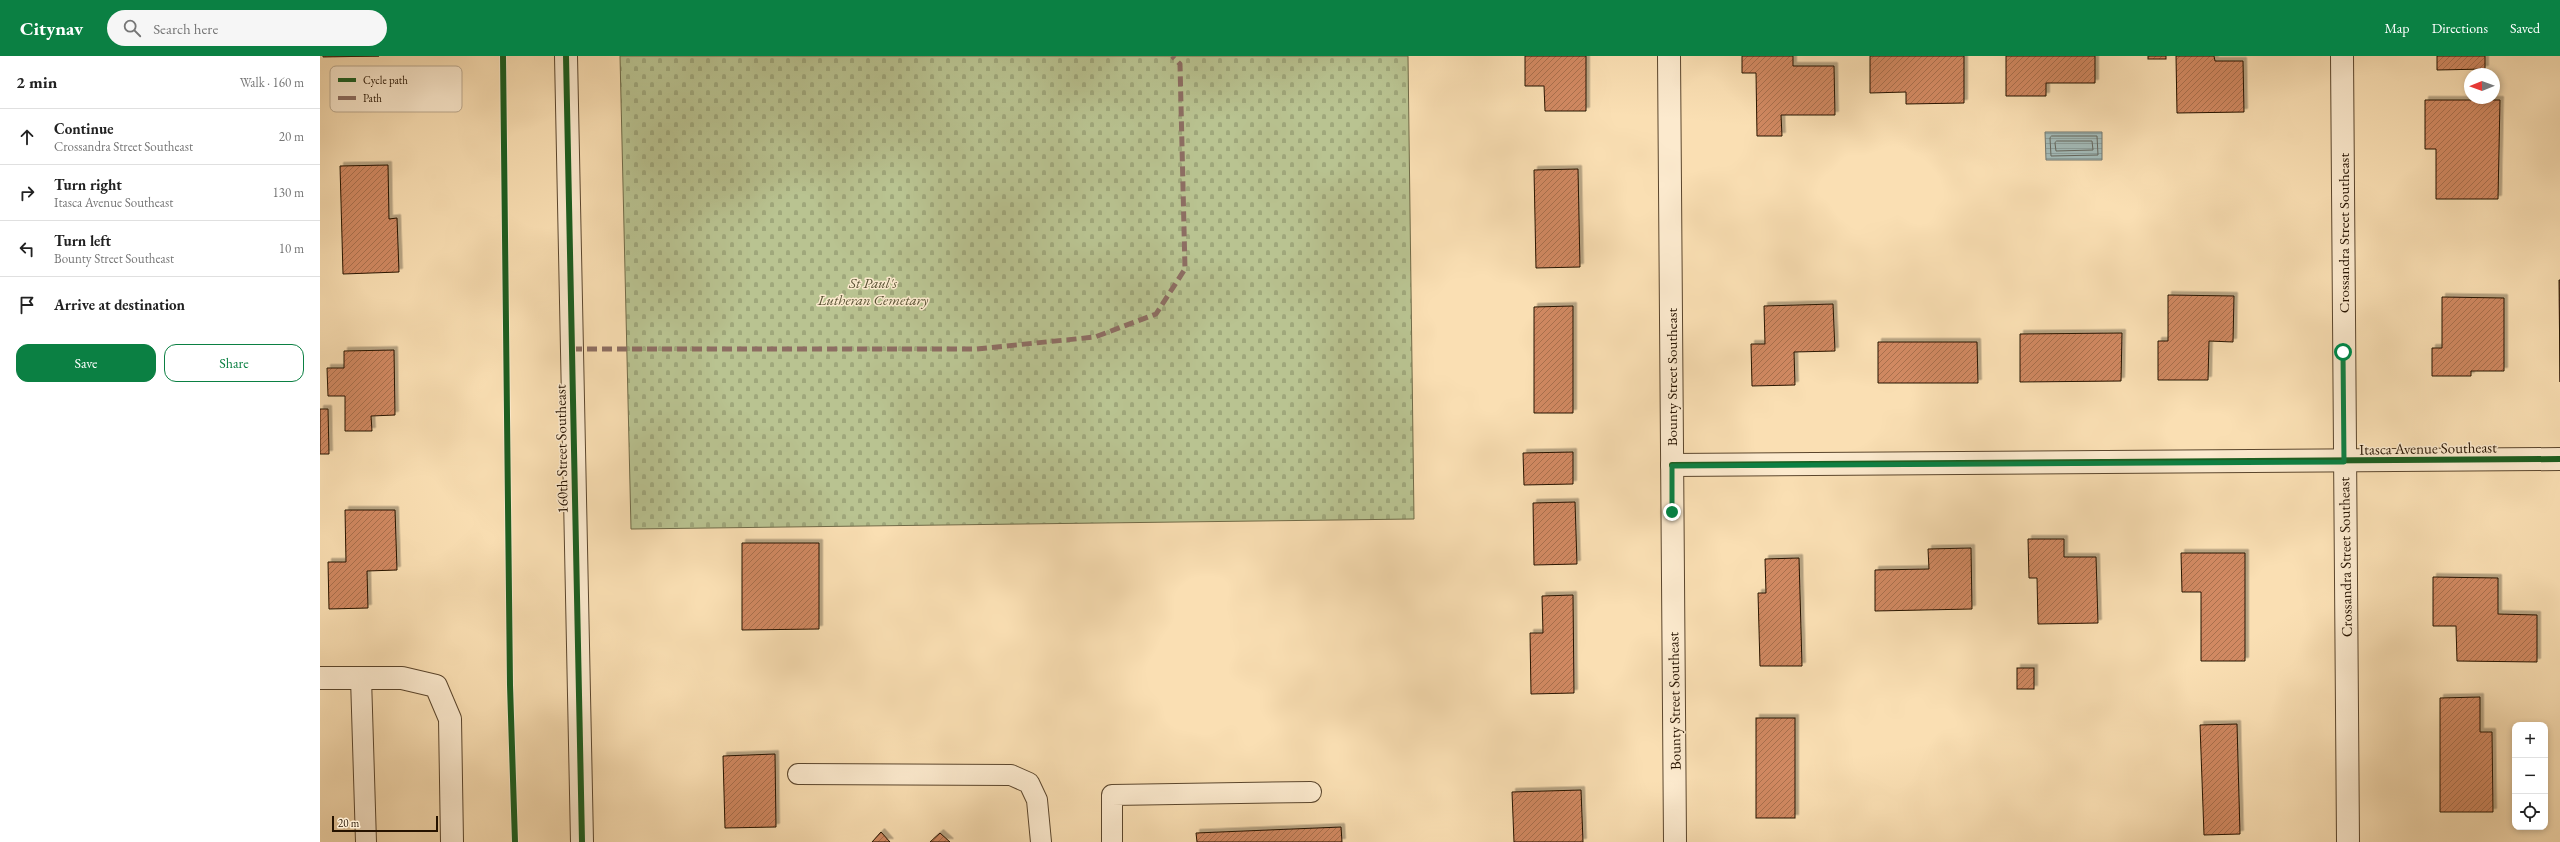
<!DOCTYPE html>
<html lang="en">
<head>
<meta charset="utf-8">
<style>
	:root { --surface:#fff; --page:#f6f6f6; --text:#222; --muted:#767676; --line:#e0e0e0; --accent:#0b8043 }
	body { margin:0; font-family:"EB Garamond",serif; background:var(--page); color:var(--text) }
	.controls { position:absolute; right:12px; bottom:12px; display:grid; overflow:hidden; border-radius:8px; box-shadow:0 2px 6px #0003 }
	.controls button { width:36px; height:36px; display:grid; place-items:center; padding:0; border:0; border-bottom:1px solid var(--line); background:var(--surface); color:var(--text); font:20px sans-serif }
	.compass { position:absolute; left:2144px; top:12px; width:36px; height:36px; border-radius:50%; background:var(--surface); box-shadow:0 2px 6px #0003; rotate:269deg }
	.scale { position:absolute; left:12px; bottom:10px; width:106px; box-sizing:border-box; padding-left:4px; border:2px solid #261300; border-top:0; font-size:11px; line-height:14px; white-space:nowrap; color:#261300; -webkit-text-stroke:3px #fceace; paint-order:stroke }
	.stop { position:absolute; width:12px; height:12px; margin:-9px; border:3px solid #0b8043; border-radius:50%; background:#fff }
	.stop.end { background:#0b8043; border-color:#fff; box-shadow:0 1px 4px #0008 }
	.list { margin:0; padding:0; list-style:none }
	h2 { display:flex; justify-content:space-between; align-items:center; height:52px; margin:0; padding:0 16px; font-size:17px }
	h2 small { font-size:13px; font-weight:400; color:var(--muted) }
	.list li { display:grid; grid-template-columns:26px 1fr auto; gap:12px; align-items:center; box-sizing:border-box; height:56px; padding:0 16px; border-top:1px solid var(--line) }
	.list b { display:block; font-size:15px; white-space:nowrap }
	.list p { margin:0; font-size:13px; white-space:nowrap; color:var(--muted) }
	.list em { font-size:13px; font-style:normal; color:var(--muted) }
	.actions { display:flex; gap:8px; padding:12px 16px }
	.actions a { flex:1; padding:9px 0; border:1px solid var(--accent); border-radius:12px; text-align:center; font-size:14px; color:var(--accent) }
	.actions .main { background:var(--accent); color:#fff }
	.icon { flex:none; width:22px; height:22px; fill:none; stroke:currentColor; stroke-width:2; stroke-linecap:round; stroke-linejoin:round }
	.map { position:relative; flex:none; width:2240px; height:786px; overflow:hidden }
	header { display:flex; align-items:center; gap:24px; box-sizing:border-box; height:56px; padding:0 20px; background:var(--accent); color:#fff }
	header strong { font-size:19px }
	nav { display:flex; gap:22px; margin-inline-start:auto; font-size:14px }
	.search { width:280px; height:36px; background:var(--page); display:flex; align-items:center; gap:10px; box-sizing:border-box; padding:0 14px; border-radius:22px; color:var(--muted); font-size:15px }
	main { display:flex }
	aside { flex:1; background:var(--surface) }
	.map>svg:first-child { display:block }
	.cemetery { fill:url(#cemetery-stones); stroke:#706b48 }
	.water { fill:url(#water-rules); stroke:#71776e }
	.lines { fill:none; stroke-linecap:round; stroke-linejoin:round }
	.shore { stroke:#64665c; stroke-width:1 }
	.building { fill:url(#building-hatch); stroke:#261300; filter:url(#shadow) }
	.service-casing { stroke:#5b462d; stroke-width:22 }
	.minor-casing { stroke:#5b462d; stroke-width:24 }
	.tertiary-casing { stroke:#5b462d; stroke-width:24 }
	.service { stroke:#fceace; stroke-width:20 }
	.minor { stroke:#fceace; stroke-width:22 }
	.tertiary { stroke:#fceace; stroke-width:22 }
	.quiet { stroke:#8d6e63; stroke-width:5; stroke-dasharray:10 5; stroke-linecap:butt }
	.cycleway-casing { stroke:#fceace; stroke-width:8 }
	.cycleway { stroke:#1b5e20; stroke-width:6 }
	.route { stroke:#0b8043; stroke-width:5 }
	.labels { text-anchor:middle; dominant-baseline:central; stroke-width:3; stroke-linejoin:round; paint-order:stroke }
	.street-label { font-size:15px; fill:#261300; stroke:#fceace }
	.park-label { font-size:15px; font-style:italic; fill:#595133; stroke:#fceace }
	.key { fill:#fceace; stroke:#bcaa90; stroke-width:1 }
	.key-label { font-size:11px; fill:#261300 }
</style>
</head>
<body>
<header>
<strong>Citynav</strong>
<div class="search"><svg class="icon" aria-label="search" viewBox="0 0 24 24"><circle cx="10" cy="10" r="6"/><path d="M15 15l6 6"/></svg>Search here</div>
<nav><a>Map</a><a>Directions</a><a>Saved</a></nav>
</header>
<main>
<aside>
<h2>2 min<small>Walk · 160 m</small></h2>
<ul class="list">
<li><svg class="icon" aria-label="ahead" viewBox="0 0 24 24"><path d="M12 20V5M6 11l6-6 6 6"/></svg><div><b>Continue</b><p>Crossandra Street Southeast</p></div><em>20 m</em></li>
<li><svg class="icon" aria-label="right" viewBox="0 0 24 24"><path d="M7 20v-9h11M14 6l5 5-5 5"/></svg><div><b>Turn right</b><p>Itasca Avenue Southeast</p></div><em>130 m</em></li>
<li><svg class="icon" aria-label="left" viewBox="0 0 24 24"><path d="M17 20v-9H6M10 6l-5 5 5 5"/></svg><div><b>Turn left</b><p>Bounty Street Southeast</p></div><em>10 m</em></li>
<li><svg class="icon" aria-label="arrive" viewBox="0 0 24 24"><path d="M6 21V4h12l-3 4 3 4H6"/></svg><div><b>Arrive at destination</b></div></li>
</ul>
<div class="actions"><a class="main">Save</a><a>Share</a></div>
</aside>
<div class="map">
<svg width="2240" height="786" viewBox="0 0 2240 786">
	<defs>
		<pattern id="cemetery-stones" width="16" height="16" patternUnits="userSpaceOnUse"><rect width="16" height="16" fill="#b9c391"/><path d="M2 7V4a2 2 0 0 1 4 0v3zM10 15v-3a2 2 0 0 1 4 0v3z" fill="#9fa77b"/></pattern>
		<pattern id="water-rules" width="6" height="5" patternUnits="userSpaceOnUse"><rect width="6" height="5" fill="#a3bab7"/><path d="M0 2.5h6" fill="none" stroke="#8c9f9c"/></pattern>
		<pattern id="building-hatch" width="6" height="6" patternUnits="userSpaceOnUse"><rect width="6" height="6" fill="#d18962"/><path d="M-1 1l2-2M0 6l6-6M5 7l2-2" fill="none" stroke="#a96f4e"/></pattern>
		<filter id="shadow"><feDropShadow dx="3.5" dy="-3.5" stdDeviation="0" flood-color="#0004"/></filter>
	</defs>
	<rect width="100%" height="100%" fill="#fadfb3"/>
	<filter id="stains"><feTurbulence type="fractalNoise" baseFrequency=".005" numOctaves="4"/><feColorMatrix values="0 0 0 0 .2 0 0 0 0 .09 0 0 0 0 .02 0 0 0 .5 -.17"/></filter>
	<radialGradient id="worn" r=".72"><stop offset=".6" stop-color="#630" stop-opacity="0"/><stop offset="1" stop-color="#630" stop-opacity=".3"/></radialGradient>
	<!-- cemetery -->
	<polygon class="cemetery" points="300,0 1088,0 1094,463 311,473"/>
	<!-- water -->
	<polygon class="water" points="1725,76 1782,76 1782,104 1726,104"/>
	<g class="lines">
		<!-- shore -->
		<g class="shore">
			<polygon points="1732,80 1777,80 1778,99 1731,100 1730,82"/>
			<polygon points="1737,85 1772,85 1773,94 1736,95 1735,87"/>
		</g>
	</g>
	<!-- building -->
	<g class="building">
		<polygon points="3,0 59,0 3,1"/>
		<polygon points="1205,0 1266,0 1266,55 1225,55 1224,30 1205,30"/>
		<polygon points="1422,0 1473,0 1473,10 1514,10 1515,59 1461,59 1462,80 1437,80 1436,17 1422,17"/>
		<polygon points="1550,0 1644,0 1644,47 1586,48 1586,36 1550,37"/>
		<polygon points="1686,0 1775,0 1775,27 1726,27 1726,40 1686,40"/>
		<rect x="1828" y="0" width="18" height="3"/>
		<polygon points="1856,0 1894,0 1895,5 1923,5 1924,56 1857,57"/>
		<polygon points="2117,0 2165,0 2165,13 2117,14"/>
		<polygon points="2105,44 2180,44 2178,143 2116,143 2116,93 2105,93"/>
		<polygon points="68,109 69,163 77,162 79,216 23,218 20,110"/>
		<polygon points="1258,113 1260,211 1216,212 1214,114"/>
		<polygon points="2239,224 2240,224 2240,326"/>
		<polygon points="1848,239 1914,240 1913,286 1889,285 1888,324 1838,324 1838,285 1848,285"/>
		<polygon points="2122,241 2184,242 2184,315 2151,315 2151,320 2112,320 2112,292 2122,292"/>
		<polygon points="1513,248 1515,295 1474,296 1475,329 1432,330 1431,288 1445,288 1444,250"/>
		<polygon points="1253,250 1253,357 1214,357 1214,251"/>
		<polygon points="1802,277 1801,325 1700,326 1700,278"/>
		<polygon points="1558,286 1657,286 1658,327 1558,327"/>
		<polygon points="74,294 75,359 51,360 52,375 25,375 25,340 8,340 7,312 24,312 24,295"/>
		<polygon points="0,353 8,353 9,398 0,398"/>
		<polygon points="1253,396 1253,428 1204,429 1203,397"/>
		<polygon points="1255,446 1257,508 1214,509 1213,447"/>
		<polygon points="25,454 75,454 77,514 47,515 48,552 9,553 8,506 26,506"/>
		<polygon points="1708,483 1744,483 1744,501 1776,501 1778,567 1718,568 1717,522 1709,522"/>
		<polygon points="422,487 499,487 499,573 422,574"/>
		<polygon points="1651,492 1652,553 1555,555 1555,514 1609,513 1608,493"/>
		<polygon points="1861,497 1925,497 1925,605 1881,605 1881,536 1862,536"/>
		<polygon points="1479,502 1482,610 1440,610 1438,537 1446,537 1445,503"/>
		<polygon points="2113,521 2178,522 2178,558 2217,559 2217,606 2137,605 2136,570 2113,570"/>
		<polygon points="1253,539 1254,637 1211,638 1210,577 1223,577 1222,540"/>
		<rect x="1697" y="612" width="17" height="21"/>
		<polygon points="2160,641 2160,676 2172,676 2173,756 2120,756 2120,642"/>
		<rect x="1436" y="662" width="39" height="100"/>
		<polygon points="1917,668 1920,778 1884,779 1880,669"/>
		<polygon points="455,698 456,771 405,772 403,700"/>
		<polygon points="1261,734 1263,786 1194,786 1192,736"/>
		<polygon points="1021,771 1022,786 877,786 876,777"/>
		<polygon points="561,776 570,786 552,786"/>
		<polygon points="620,777 630,786 610,786"/>
	</g>
	<g class="lines">
		<defs>
			<g id="service">
				<polyline points="41,622 46,786"/>
				<polyline points="478,718 691,719 709,727 717,744 721,786"/>
				<polyline points="792,786 792,739 991,736"/>
			</g>
			<g id="minor">
				<polyline points="1349,0 1355,786"/>
				<polyline points="2022,0 2028,786"/>
				<polyline points="1352,409 2240,403"/>
				<polyline points="0,622 82,622 116,630 130,663 132,786"/>
			</g>
			<polyline id="tertiary" points="246,0 262,786"/>
		</defs>
		<!-- service casing -->
		<use href="#service" class="service-casing"/>
		<!-- minor casing -->
		<use href="#minor" class="minor-casing"/>
		<!-- tertiary casing -->
		<use href="#tertiary" class="tertiary-casing"/>
		<!-- service -->
		<use href="#service" class="service"/>
		<!-- minor -->
		<use href="#minor" class="minor"/>
		<!-- tertiary -->
		<use href="#tertiary" class="tertiary"/>
		<!-- quiet -->
		<polyline class="quiet" points="252,293 656,293 775,281 836,258 865,213 860,8 852,0"/>
		<defs>
			<g id="cycleway">
				<polyline points="183,0 190,629 195,786"/>
				<polyline points="246,0 262,786"/>
				<polyline points="1352,409 2240,403"/>
			</g>
		</defs>
		<!-- cycleway casing -->
		<use href="#cycleway" class="cycleway-casing"/>
		<!-- cycleway -->
		<use href="#cycleway" class="cycleway"/>
	</g>
	<g class="lines">
		<!-- route -->
		<polyline class="route" points="1352,456 1352,410 2024,406 2023,296"/>
	</g>
	<g class="labels">
		<!-- street labels -->
		<g class="street-label">
			<text transform="translate(2023 177) rotate(-90)">Crossandra Street Southeast</text>
			<text transform="translate(1351 321) rotate(-90)">Bounty Street Southeast</text>
			<text transform="translate(2108 392) rotate(-1)">Itasca Avenue Southeast</text>
			<text transform="translate(241 393) rotate(-91)">160th Street Southeast</text>
			<text transform="translate(2025 501) rotate(-91)">Crossandra Street Southeast</text>
			<text transform="translate(1354 645) rotate(-91)">Bounty Street Southeast</text>
		</g>
		<!-- park labels -->
		<g class="park-label">
			<text x="553" y="226">St Paul's<tspan x="553" dy="17">Lutheran Cemetary</tspan></text>
		</g>
	</g>
	<!-- legend -->
	<rect x="10" y="10" width="132" height="46" rx="6" class="key"/>
	<rect x="18" y="22" width="18" height="4" fill="#1b5e20"/>
	<rect x="18" y="40" width="18" height="4" fill="#8d6e63"/>
	<g class="key-label">
		<text x="43" y="28">Cycle path</text>
		<text x="43" y="46">Path</text>
	</g>
	<rect width="100%" height="100%" filter="url(#stains)"/>
	<rect width="100%" height="100%" fill="url(#worn)"/>
</svg>
<div class="controls">
<button>+</button>
<button>−</button>
<button><svg class="icon" aria-label="locate" viewBox="0 0 24 24"><circle cx="12" cy="12" r="6"/><path d="M12 2v4M12 18v4M2 12h4M18 12h4"/></svg></button>
</div>
<svg class="compass" viewBox="-18 -18 36 36"><path d="M0-13l5 13h-10z" fill="#e53935"/><path d="M0 13l5-13h-10z" fill="#767676"/></svg>
<div class="scale">20 m</div>
<div class="stop" style="left:2023px;top:296px"></div>
<div class="stop end" style="left:1352px;top:456px"></div>
</div>
</main>
</body>
</html>
